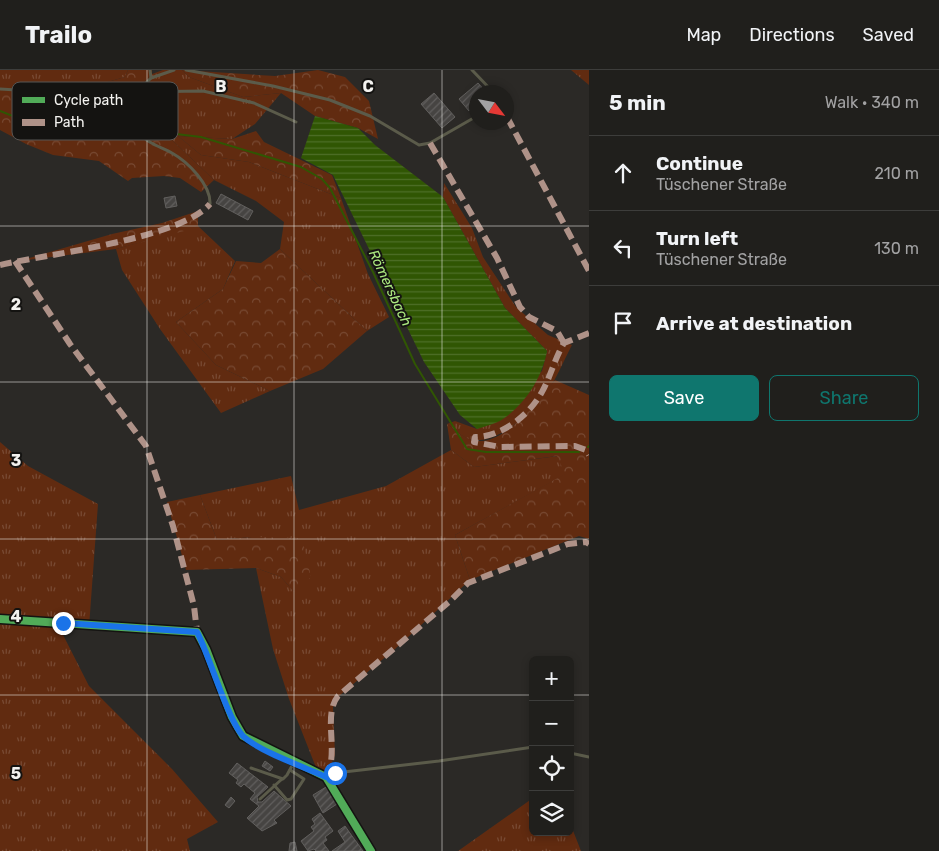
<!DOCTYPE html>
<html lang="en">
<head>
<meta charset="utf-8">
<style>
	:root { --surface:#201f1c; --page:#282725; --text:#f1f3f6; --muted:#a2a2a3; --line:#3d3d3b; --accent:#0f766e }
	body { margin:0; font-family:Rubik,sans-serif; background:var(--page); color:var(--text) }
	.controls { position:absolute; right:15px; bottom:15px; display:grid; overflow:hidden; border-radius:8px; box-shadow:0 2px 8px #0003 }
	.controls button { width:45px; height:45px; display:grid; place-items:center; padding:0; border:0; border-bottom:1px solid var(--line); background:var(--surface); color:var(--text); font:25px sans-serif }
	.compass { position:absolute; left:469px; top:15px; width:45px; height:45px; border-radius:50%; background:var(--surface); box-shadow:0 2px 8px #0003; rotate:122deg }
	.stop { position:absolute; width:15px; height:15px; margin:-11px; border:4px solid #1a73e8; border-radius:50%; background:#fff }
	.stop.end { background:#1a73e8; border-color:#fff; box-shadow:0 1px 5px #0008 }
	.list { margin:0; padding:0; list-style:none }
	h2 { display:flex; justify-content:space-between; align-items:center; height:65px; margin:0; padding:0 20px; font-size:21px }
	h2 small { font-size:16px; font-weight:400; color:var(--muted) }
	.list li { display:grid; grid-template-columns:32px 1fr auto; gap:15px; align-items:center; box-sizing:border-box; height:75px; padding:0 20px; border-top:1px solid var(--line) }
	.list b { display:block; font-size:19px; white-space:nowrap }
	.list p { margin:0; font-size:16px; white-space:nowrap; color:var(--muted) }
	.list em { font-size:16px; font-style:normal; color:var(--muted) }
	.actions { display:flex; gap:10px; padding:15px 20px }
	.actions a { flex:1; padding:11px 0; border:1px solid var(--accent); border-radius:8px; text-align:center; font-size:18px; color:var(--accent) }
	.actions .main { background:var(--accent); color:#fff }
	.icon { flex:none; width:28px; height:28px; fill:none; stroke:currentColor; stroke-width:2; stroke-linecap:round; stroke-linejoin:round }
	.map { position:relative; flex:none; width:589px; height:781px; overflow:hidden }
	header { display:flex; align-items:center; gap:30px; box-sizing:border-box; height:70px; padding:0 25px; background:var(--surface); border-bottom:1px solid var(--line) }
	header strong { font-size:24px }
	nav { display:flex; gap:28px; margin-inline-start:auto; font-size:18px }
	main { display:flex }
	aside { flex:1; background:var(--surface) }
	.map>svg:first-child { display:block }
	.grass { fill:url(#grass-tufts) }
	.forest { fill:url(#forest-crowns) }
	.water { fill:url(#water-rules) }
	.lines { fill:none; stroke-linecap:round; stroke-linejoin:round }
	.stream { stroke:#305603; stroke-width:2 }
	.building { fill:url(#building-hatch); stroke:#615f5d }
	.service { stroke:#5b5b4a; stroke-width:3 }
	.minor { stroke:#5b5b4a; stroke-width:5.5 }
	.quiet { stroke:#af9288; stroke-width:6; stroke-dasharray:12 6; stroke-linecap:butt }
	.cycleway-casing { stroke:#141311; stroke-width:11 }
	.cycleway { stroke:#51ab58; stroke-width:8 }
	.route { stroke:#1a73e8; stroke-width:6 }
	.grid { fill:none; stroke:#f3f2ef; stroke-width:1; stroke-opacity:0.55 }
	.labels { text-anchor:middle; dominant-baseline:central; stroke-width:4; stroke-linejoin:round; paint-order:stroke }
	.water-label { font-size:14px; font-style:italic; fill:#ace980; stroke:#141311 }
	.key { fill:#141311; stroke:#575654; stroke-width:1 }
	.key-label { font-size:14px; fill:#f3f2ef }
	.grid-label { font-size:16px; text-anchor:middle; font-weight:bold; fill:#f3f2ef; stroke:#141311; stroke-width:4; stroke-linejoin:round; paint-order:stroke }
</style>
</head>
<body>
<header>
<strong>Trailo</strong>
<nav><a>Map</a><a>Directions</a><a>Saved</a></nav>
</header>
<main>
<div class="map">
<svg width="589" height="781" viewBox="0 0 589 781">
	<defs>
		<pattern id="grass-tufts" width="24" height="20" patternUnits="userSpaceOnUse" patternTransform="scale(1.25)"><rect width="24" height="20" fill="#612b10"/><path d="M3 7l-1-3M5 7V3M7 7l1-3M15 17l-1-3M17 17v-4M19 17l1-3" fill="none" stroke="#784a33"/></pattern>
		<pattern id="forest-crowns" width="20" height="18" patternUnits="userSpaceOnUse" patternTransform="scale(1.25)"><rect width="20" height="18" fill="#612b10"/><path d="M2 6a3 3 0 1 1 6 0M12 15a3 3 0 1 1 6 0" fill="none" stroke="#784a33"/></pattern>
		<pattern id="water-rules" width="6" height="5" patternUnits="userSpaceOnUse" patternTransform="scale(1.25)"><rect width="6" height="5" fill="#305603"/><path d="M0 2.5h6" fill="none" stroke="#4e6f28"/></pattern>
		<pattern id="building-hatch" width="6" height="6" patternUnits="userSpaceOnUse" patternTransform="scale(1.25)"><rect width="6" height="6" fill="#464442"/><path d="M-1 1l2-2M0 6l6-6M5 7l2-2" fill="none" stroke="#615f5e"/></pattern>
	</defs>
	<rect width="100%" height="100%" fill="#2b2926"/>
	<!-- grass -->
	<g class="grass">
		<polygon points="0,0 128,0 125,7 90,17 28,11 0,11"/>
		<polygon points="163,0 182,0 189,7 243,27 281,23 255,54 232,69 178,66 201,85 249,92 341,128 368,204 389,247 367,261 280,179 284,152 256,131 214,110 171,69 147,71 133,54 132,25 152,4"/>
		<polygon points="571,0 589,0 589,15"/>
		<path d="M 444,113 L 472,158 L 483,187 L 516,237 L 548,265 L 572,275 C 566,286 561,298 555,309 C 542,334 502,374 472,370 C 464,369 454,359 447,354 L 455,351 L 477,359 L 542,301 L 547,281 L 505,238 L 443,127 Z"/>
		<polygon points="198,156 235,191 223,219 176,252 216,295 270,321 221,343 160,259 122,200 116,179"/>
		<polygon points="0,372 28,396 98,434 89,557 58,555 89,616 172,699 218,752 187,769 190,781 0,781"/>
		<polygon points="451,380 474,397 558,386 566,404 455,465 470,510 395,579 339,626 333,637 335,685 326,707 317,700 289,629 273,579 256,498 281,507 294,522 252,467 217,470 200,425 291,406 299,440 386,416"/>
		<polygon points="533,728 533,762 570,762 570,753 581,781 458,781"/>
	</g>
	<!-- forest -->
	<g class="forest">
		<polygon points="128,0 152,0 152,4 132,25 133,54 147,71 171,69 214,110 201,122 180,108 164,106 132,108 128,111 99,91 53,85 26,74 0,60 0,11 28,11 90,17 125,7"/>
		<polygon points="182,0 275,6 318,0 345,7 369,31 378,69 358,58 315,46 281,23 243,27 189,7"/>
		<polygon points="256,61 264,72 332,105 341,128 249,92 201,85 178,66 232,69"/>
		<polygon points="198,141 198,156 188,160 116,179 19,191 112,164 162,153"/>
		<polygon points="280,179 367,261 323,299 270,321 216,295 176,252 223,219 236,191 261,193"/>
		<path d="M 555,310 L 589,325 L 589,469 L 579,466 L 470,510 L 455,465 L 565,404 L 557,386 L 474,397 L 451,380 L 447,354 C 454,359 461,366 469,369 C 500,382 539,330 555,310 Z"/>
		<polygon points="200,425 217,470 252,467 302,468 311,507 294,522 281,507 256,498 186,500 167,432"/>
	</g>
	<!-- water -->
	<path class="water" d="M 315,46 L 358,58 L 375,75 L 443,127 L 505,238 L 547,281 C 542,308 526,333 503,349 C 496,354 485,356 477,359 L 460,345 L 424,292 L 333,105 L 301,88 Z"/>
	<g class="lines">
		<!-- stream -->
		<g class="stream">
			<polyline points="0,41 40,57 44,64 58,68 86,37 113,34"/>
			<polyline points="168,63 201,67 301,97 322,109 330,118 373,202 415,294 467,379 486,382 579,382"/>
			<polyline points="588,377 589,376"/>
		</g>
	</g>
	<!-- building -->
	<g class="building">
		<polygon points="478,13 486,22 476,22 476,34 469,41 459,29"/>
		<polygon points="434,23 455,47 442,58 421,34"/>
		<polygon points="221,124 253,141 248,150 216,133"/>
		<polygon points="175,126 177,136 166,138 164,128"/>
		<polygon points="265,691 273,697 270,701 262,696"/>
		<polygon points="237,693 268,717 257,727 258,732 262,732 274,721 291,736 274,750 277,753 262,761 247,748 259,736 250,729 255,723 244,714 241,717 236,713 238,710 229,703"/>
		<polygon points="326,717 337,734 323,743 313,725"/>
		<polygon points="231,727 235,731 229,738 225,735"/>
		<polygon points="320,743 333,761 325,767 327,770 323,773 329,781 316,781 314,779 308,781 301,771 314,761 311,757 315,754 312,749"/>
		<polygon points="345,756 352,766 363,781 332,781 345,772 338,761"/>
		<polygon points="295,772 297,781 289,781 290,773"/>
	</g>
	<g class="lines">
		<!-- service -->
		<g class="service">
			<polyline points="150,0 151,8"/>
			<path d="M 174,0 L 151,8 L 135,24 C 135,35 135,51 140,62 C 146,74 162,77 172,83 C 188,92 211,115 210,134"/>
			<polyline points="186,0 273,16 330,30 370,46 419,75 430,73 477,46"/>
			<polyline points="472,0 493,22"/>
			<polyline points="0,19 66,23 203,21 254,33 296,52"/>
			<polyline points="570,683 589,687"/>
			<polyline points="251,698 283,709 287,705 294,692"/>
			<polyline points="326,707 335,703 439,691 533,677"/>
			<polyline points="274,715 287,730 291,729 304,709 290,700"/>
			<polyline points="260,729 282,709"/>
		</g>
		<!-- minor -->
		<polyline class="minor" points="0,549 197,562 206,579 232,647 243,666 326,707 371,781"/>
		<!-- quiet -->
		<g class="quiet">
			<polyline points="507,47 589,201"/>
			<polyline points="430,73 497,188 520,237 529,247 557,261 564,273"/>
			<polyline points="15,191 70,274 146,376 173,456 194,536 197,562"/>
			<path d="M 0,195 C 47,184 180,169 210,134"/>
			<path d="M 589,263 L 564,273 C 555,288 551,305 543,320 C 531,344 502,367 475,367 L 474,372 L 500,377 L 575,376 L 586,380 L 589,385"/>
			<path d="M 326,707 C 340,682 322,646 338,626 L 450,531 L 468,513 L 568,474 L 586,472 L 589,474"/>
		</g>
		<defs>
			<polyline id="cycleway" points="0,549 197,562 206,579 232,647 243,666 326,707 371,781"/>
		</defs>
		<!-- cycleway casing -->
		<use href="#cycleway" class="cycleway-casing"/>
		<!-- cycleway -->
		<use href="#cycleway" class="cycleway"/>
	</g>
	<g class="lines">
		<!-- route -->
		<path class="route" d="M 63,553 L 197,562 C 209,584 229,654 244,667 C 261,682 304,697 326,707 L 335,703"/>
	</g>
	<!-- grid -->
	<path class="grid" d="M 147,0 L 147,781M 294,0 L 294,781M 442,0 L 442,781M 0,156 L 589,156M 0,312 L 589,312M 0,469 L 589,469M 0,625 L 533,625M 570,625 L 589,625"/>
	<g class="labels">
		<!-- water labels -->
		<g class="water-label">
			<text transform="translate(390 218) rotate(65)">Römersbach</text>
		</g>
	</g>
	<!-- legend -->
	<rect x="12" y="12" width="166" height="58" rx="8" class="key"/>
	<rect x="22" y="27" width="23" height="6" fill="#51ab58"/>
	<rect x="22" y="49" width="23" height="7" fill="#af9288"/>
	<g class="key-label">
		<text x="54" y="35">Cycle path</text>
		<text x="54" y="57">Path</text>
	</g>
	<g class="grid-label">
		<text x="221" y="22">B</text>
		<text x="368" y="22">C</text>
		<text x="16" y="240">2</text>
		<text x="16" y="396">3</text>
		<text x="16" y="552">4</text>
		<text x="16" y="709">5</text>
	</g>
</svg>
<div class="controls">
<button>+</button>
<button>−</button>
<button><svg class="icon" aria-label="locate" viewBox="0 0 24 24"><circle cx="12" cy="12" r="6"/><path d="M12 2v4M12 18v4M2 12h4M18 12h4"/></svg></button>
<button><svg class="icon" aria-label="layers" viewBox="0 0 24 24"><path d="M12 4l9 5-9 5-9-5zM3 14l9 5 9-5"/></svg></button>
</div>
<svg class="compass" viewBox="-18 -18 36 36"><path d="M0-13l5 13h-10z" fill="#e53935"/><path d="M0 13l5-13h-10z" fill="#a2a2a3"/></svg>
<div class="stop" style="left:335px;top:703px"></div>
<div class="stop end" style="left:63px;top:553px"></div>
</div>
<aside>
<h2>5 min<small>Walk · 340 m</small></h2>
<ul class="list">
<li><svg class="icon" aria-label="ahead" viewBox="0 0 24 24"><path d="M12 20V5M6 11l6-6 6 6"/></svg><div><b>Continue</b><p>Tüschener Straße</p></div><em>210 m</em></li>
<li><svg class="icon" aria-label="left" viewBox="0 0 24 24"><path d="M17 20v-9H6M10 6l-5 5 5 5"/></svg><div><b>Turn left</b><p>Tüschener Straße</p></div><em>130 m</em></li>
<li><svg class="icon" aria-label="arrive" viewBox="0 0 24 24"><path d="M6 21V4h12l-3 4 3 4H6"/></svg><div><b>Arrive at destination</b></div></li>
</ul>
<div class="actions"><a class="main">Save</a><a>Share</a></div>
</aside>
</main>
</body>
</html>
